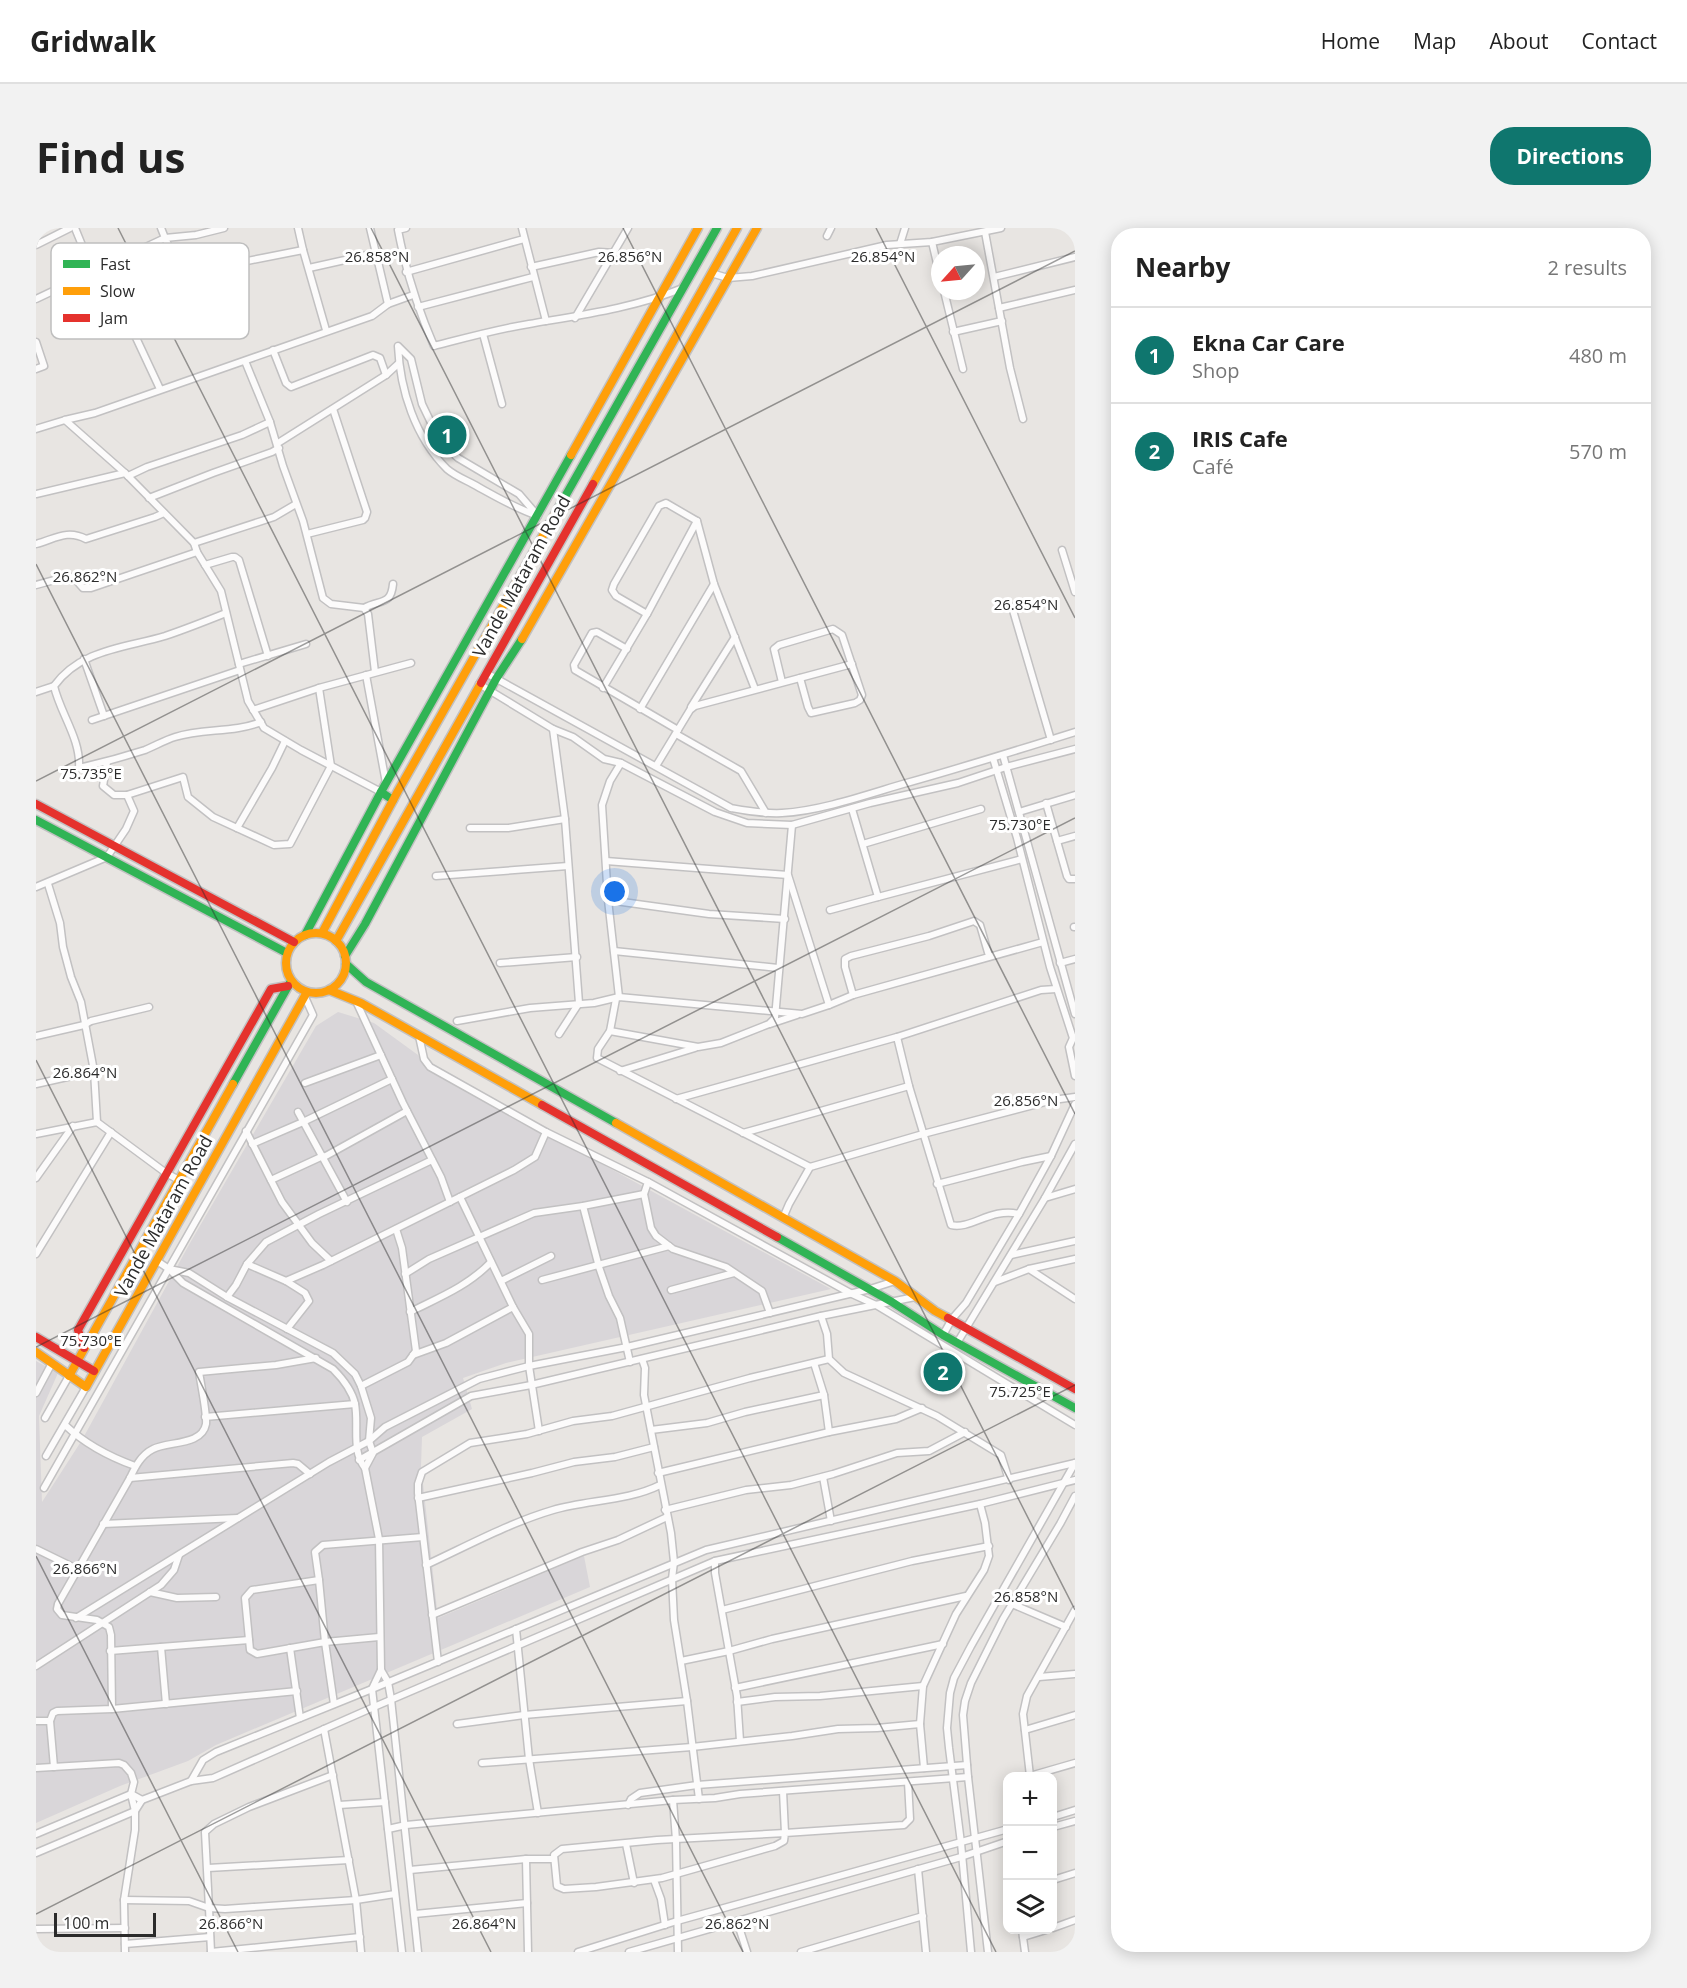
<!DOCTYPE html>
<html lang="en">
<head>
<meta charset="utf-8">
<style>
	:root { --surface:#fff; --page:#f2f2f2; --text:#222; --muted:#767676; --line:#e0e0e0; --accent:#0f766e }
	body { margin:0; font-family:"Open Sans",sans-serif; background:var(--page); color:var(--text) }
	.controls { position:absolute; right:18px; bottom:18px; display:grid; overflow:hidden; border-radius:12px; box-shadow:0 3px 15px #0003 }
	.controls button { width:54px; height:54px; display:grid; place-items:center; padding:0; border:0; border-bottom:2px solid var(--line); background:var(--surface); color:var(--text); font:30px sans-serif }
	.compass { position:absolute; left:895px; top:18px; width:54px; height:54px; border-radius:50%; background:var(--surface); box-shadow:0 3px 15px #0003; rotate:243deg }
	.scale { position:absolute; left:18px; bottom:15px; width:102px; box-sizing:border-box; padding-left:6px; border:3px solid #2b2b2b; border-top:0; font-size:16px; line-height:21px; white-space:nowrap; color:#2b2b2b; -webkit-text-stroke:4px #fff; paint-order:stroke }
	.you { position:absolute; left:579px; top:664px; width:21px; height:21px; margin:-15px; border:4px solid #fff; border-radius:50%; background:#1a73e8; box-shadow:0 0 0 9px #1a73e833 }
	.badge { display:grid; place-items:center; width:39px; height:39px; border-radius:50%; background:var(--accent); color:#fff; font-size:20px; font-weight:700 }
	.pin { position:absolute; translate:-50% -50%; border:3px solid #fff; box-shadow:0 2px 6px #0006 }
	.list { margin:0; padding:0; list-style:none }
	h2 { display:flex; justify-content:space-between; align-items:center; height:78px; margin:0; padding:0 24px; font-size:26px }
	h2 small { font-size:20px; font-weight:400; color:var(--muted) }
	.list li { display:grid; grid-template-columns:39px 1fr auto; gap:18px; align-items:center; box-sizing:border-box; height:96px; padding:0 24px; border-top:2px solid var(--line) }
	.list b { display:block; font-size:22px; white-space:nowrap }
	.list p { margin:0; font-size:20px; white-space:nowrap; color:var(--muted) }
	.list em { font-size:20px; font-style:normal; color:var(--muted) }
	.icon { flex:none; width:33px; height:33px; fill:none; stroke:currentColor; stroke-width:2; stroke-linecap:round; stroke-linejoin:round }
	.map { position:relative; flex:none; width:1039px; height:1724px; overflow:hidden; border-radius:24px }
	header { display:flex; align-items:center; gap:36px; box-sizing:border-box; height:84px; padding:0 30px; background:var(--surface); border-bottom:2px solid var(--line) }
	header strong { font-size:28px }
	nav { display:flex; gap:33px; margin-inline-start:auto; font-size:21px }
	.intro { display:flex; align-items:center; justify-content:space-between; box-sizing:border-box; height:144px; padding:0 36px }
	h1 { margin:0; font-size:42px }
	.button { padding:15px 27px; border-radius:24px; background:var(--accent); color:#fff; font-size:21px; font-weight:700 }
	main { display:flex; gap:36px; padding:0 36px }
	aside { flex:1; background:var(--surface); border-radius:24px; box-shadow:0 3px 15px #0003 }
	.map>svg:first-child { display:block }
	.industrial { fill:#d9d6d9 }
	.lines { fill:none; stroke-linecap:round; stroke-linejoin:round }
	.street-casing { stroke:#c2c1c2; stroke-width:9 }
	.fast-casing { stroke:#c2c1c2; stroke-width:11 }
	.slow-casing { stroke:#c2c1c2; stroke-width:11 }
	.jam-casing { stroke:#c2c1c2; stroke-width:11 }
	.street { stroke:#fcfbfb; stroke-width:6 }
	.fast { stroke:#30b455; stroke-width:8 }
	.slow { stroke:#ff9f0a; stroke-width:8 }
	.jam { stroke:#e5322d; stroke-width:8 }
	.ticks { fill:none; stroke:#2b2b2b; stroke-width:1.5; stroke-opacity:0.45 }
	.labels { text-anchor:middle; dominant-baseline:central; stroke-width:6; stroke-linejoin:round; paint-order:stroke }
	.street-label { font-size:18px; fill:#2b2b2b; stroke:#fff }
	.key { fill:#fff; stroke:#bfbfbf; stroke-width:1.5 }
	.key-label { font-size:16px; fill:#2b2b2b }
	.ticks-label { font-size:15px; text-anchor:middle; fill:#2b2b2b; stroke:#fff; stroke-width:6; stroke-linejoin:round; paint-order:stroke }
</style>
</head>
<body>
<header>
<strong>Gridwalk</strong>
<nav><a>Home</a><a>Map</a><a>About</a><a>Contact</a></nav>
</header>
<div class="intro"><h1>Find us</h1><a class="button">Directions</a></div>
<main>
<div class="map">
<svg width="1039" height="1724" viewBox="0 0 1039 1724">
	<rect width="100%" height="100%" fill="#e8e5e2"/>
	<!-- industrial -->
	<polygon class="industrial" points="302,784 338,795 382,827 390,840 795,1061 470,1135 427,1150 436,1181 386,1209 385,1238 402,1390 548,1328 554,1359 180,1517 152,1533 84,1558 0,1595 0,1133 22,1145 3,1188 6,1274 46,1212 154,1015 280,798"/>
	<g class="lines">
		<defs>
			<g id="street">
				<polyline points="39,0 57,44 67,39 124,161"/>
				<polyline points="262,0 267,22 290,102"/>
				<polyline points="334,0 352,76"/>
				<path d="M 370,0 L 362,2 C 370,44 381,79 398,118 C 429,110 461,101 493,96 C 545,87 598,80 647,60"/>
				<polyline points="486,0 510,93"/>
				<polyline points="949,4 974,140 987,191"/>
				<polyline points="791,8 795,0"/>
				<polyline points="896,14 904,48"/>
				<polyline points="864,16 869,0"/>
				<polyline points="0,17 34,0"/>
				<polyline points="67,39 129,10 125,0"/>
				<polyline points="495,39 563,24 579,25"/>
				<polyline points="273,40 340,25"/>
				<polyline points="370,44 488,11"/>
				<polyline points="675,45 692,50 716,48 851,17 896,14 965,0"/>
				<polyline points="958,49 1039,29"/>
				<polyline points="149,55 129,10 160,7 188,0"/>
				<polyline points="908,63 927,141"/>
				<polyline points="0,71 57,44"/>
				<polyline points="86,78 201,35 267,22"/>
				<polyline points="382,79 497,49"/>
				<polyline points="963,80 1039,62"/>
				<polyline points="539,90 592,0"/>
				<polyline points="917,104 966,93"/>
				<polyline points="447,106 466,176"/>
				<polyline points="0,114 8,138 0,141"/>
				<path d="M 362,118 L 375,131 L 386,176 L 399,203 L 410,219 L 422,230 L 483,266 L 502,288 C 478,280 457,267 435,255 C 427,251 418,247 411,241 C 379,209 364,162 362,118 Z"/>
				<polyline points="237,122 250,155 255,159 337,127 344,130 350,147"/>
				<polyline points="209,133 234,194 247,238 267,293 287,370 295,376 328,380 332,386 339,444"/>
				<polyline points="29,192 89,245 158,315 161,324 185,363 212,473 228,500 265,522 345,564"/>
				<polyline points="0,201 29,192 59,185 336,88 352,76 377,67"/>
				<polyline points="242,215 350,147 362,136"/>
				<polyline points="92,248 111,239 206,207 234,194"/>
				<polyline points="0,266 89,245"/>
				<polyline points="113,270 177,245 236,224 243,220"/>
				<polyline points="271,306 327,292 329,290 331,284 297,181"/>
				<polyline points="158,315 238,289 260,276"/>
				<path d="M 0,316 C 19,311 31,301 50,311 L 119,289 L 128,285"/>
				<polyline points="1026,322 1039,364"/>
				<polyline points="169,337 196,329 199,329 203,332 232,428"/>
				<polyline points="0,357 33,348 39,351 47,360 55,360 161,324"/>
				<polyline points="976,379 1015,512"/>
				<path d="M 328,380 C 344,371 355,378 357,356"/>
				<path d="M 190,385 C 170,393 150,401 129,408 C 89,420 45,421 18,458 C 24,485 45,511 43,540 C 65,535 87,529 109,522 C 119,518 129,512 139,509 C 167,500 197,505 225,494"/>
				<polyline points="611,386 580,368 576,362 578,356 623,278 630,275 661,293 678,356 719,461"/>
				<polyline points="591,421 561,404 556,405 538,437 539,442 642,502"/>
				<polyline points="48,431 68,488"/>
				<polyline points="203,436 270,416"/>
				<path d="M 450,445 L 695,580 C 712,583 728,586 746,585 C 784,583 830,567 867,556 C 925,540 982,522 1039,504"/>
				<polyline points="330,447 350,555"/>
				<polyline points="746,454 738,421 743,417 797,401 806,407 826,467 824,472 819,475 775,485 772,479 764,450"/>
				<polyline points="443,456 517,501 537,509 568,531 585,535 679,584 711,595 756,597 834,575 922,555 970,539 1039,521"/>
				<polyline points="567,460 611,386 661,293"/>
				<polyline points="0,464 18,458"/>
				<polyline points="655,479 699,409"/>
				<polyline points="604,481 678,356"/>
				<polyline points="217,482 283,460 375,435"/>
				<polyline points="56,492 204,442"/>
				<polyline points="517,501 529,591 543,775 523,806"/>
				<polyline points="640,506 705,543 730,585"/>
				<polyline points="967,527 1039,786"/>
				<polyline points="957,530 981,610 1014,739 1037,810 1033,819 1039,848"/>
				<polyline points="71,534 67,558 78,567 91,567"/>
				<polyline points="620,538 654,482 659,478 816,436"/>
				<polyline points="1010,575 1031,648 1033,651 1039,651"/>
				<polyline points="816,581 842,669 986,631"/>
				<polyline points="983,584 1039,567"/>
				<polyline points="201,600 236,540 249,513"/>
				<polyline points="434,600 472,600 529,591"/>
				<polyline points="1021,613 1039,608"/>
				<polyline points="827,616 945,581"/>
				<polyline points="400,648 532,638"/>
				<polyline points="12,656 24,695 27,719 35,749 45,774 58,843 61,894"/>
				<polyline points="0,659 71,629 90,601 98,583 91,567 147,549 152,569 177,589 238,617 254,616 295,538 283,460"/>
				<polyline points="572,672 673,686 749,691"/>
				<polyline points="794,682 842,669"/>
				<polyline points="1038,699 1039,699"/>
				<polyline points="578,723 742,740"/>
				<polyline points="953,728 944,697 938,693 893,708 815,728 809,731 809,739 817,767 1007,714"/>
				<polyline points="464,735 541,729"/>
				<polyline points="1024,735 1039,731"/>
				<polyline points="583,769 572,672 566,577 574,553 585,535"/>
				<polyline points="580,771 574,803 562,821 561,830 774,939"/>
				<polyline points="320,773 367,875 405,949 414,974"/>
				<polyline points="793,777 817,767"/>
				<polyline points="421,793 494,780 558,775 583,769 766,786 793,777 752,647 570,633"/>
				<polyline points="734,796 761,787"/>
				<polyline points="574,803 662,819 685,815 733,796 739,790 756,597"/>
				<polyline points="0,808 48,797 55,793 113,779"/>
				<polyline points="383,808 388,831 394,839 510,904"/>
				<polyline points="861,809 1005,762 1020,761"/>
				<polyline points="584,843 659,820"/>
				<polyline points="269,855 345,827"/>
				<polyline points="0,856 58,843"/>
				<path d="M 640,871 L 861,809 L 873,858 L 915,997 C 935,1002 955,979 983,986"/>
				<polyline points="262,884 311,974"/>
				<polyline points="210,903 246,974 276,1015 295,1033"/>
				<polyline points="707,905 873,858"/>
				<polyline points="0,906 61,894 130,945 143,952"/>
				<polyline points="216,916 267,894 356,851"/>
				<polyline points="288,929 371,883"/>
				<polyline points="0,950 37,898"/>
				<polyline points="235,952 287,928"/>
				<polyline points="612,954 816,1066 840,1077 1039,1197"/>
				<polyline points="901,956 986,934 1015,928"/>
				<polyline points="1009,970 1039,961"/>
				<polyline points="547,978 563,1039 573,1068 584,1090 594,1134"/>
				<polyline points="747,990 753,976 774,939 887,906 1017,872 1039,869"/>
				<polyline points="0,1026 75,904"/>
				<polyline points="975,1027 1039,1013"/>
				<path d="M 121,1033 L 133,1041 L 147,1055 L 297,1141 C 307,1151 316,1162 319,1176 C 323,1197 315,1223 329,1240 L 343,1311 L 345,1442 L 352,1454 L 355,1471 L 382,1724"/>
				<polyline points="211,1036 250,1053"/>
				<polyline points="133,1041 153,1045 191,1069 297,1125 319,1146 325,1158 335,1190 333,1213 337,1225 329,1240"/>
				<polyline points="993,1041 1039,1071"/>
				<polyline points="369,1046 393,1031 498,985 547,978 608,966"/>
				<polyline points="506,1052 633,1018"/>
				<polyline points="465,1053 515,1028"/>
				<polyline points="959,1054 993,1041 1039,1031"/>
				<polyline points="635,1062 698,1045"/>
				<polyline points="191,1069 200,1057 211,1036 230,1014 283,986 396,932"/>
				<polyline points="477,1079 493,1106 493,1138 503,1203"/>
				<path d="M 374,1084 C 404,1069 432,1058 455,1034"/>
				<polyline points="785,1088 791,1106 793,1131 808,1145 901,1188 965,1227 973,1252"/>
				<polyline points="251,1101 273,1073 269,1065 250,1053 287,1037 478,942 499,929 510,904 612,954 608,966 615,1000 620,1008 637,1021 690,1039 726,1063 734,1085"/>
				<polyline points="907,1107 916,1091 930,1075 983,986 1015,928 1039,876"/>
				<polyline points="921,1115 1009,970 1039,916"/>
				<polyline points="377,1127 410,1115 477,1079 424,969"/>
				<polyline points="606,1131 609,1140 608,1167 635,1305 638,1334 636,1351 638,1392 651,1473 663,1571"/>
				<polyline points="778,1135 788,1167 793,1204"/>
				<polyline points="325,1158 372,1134 380,1123 366,1020 360,1001"/>
				<polyline points="0,1165 16,1135"/>
				<polyline points="169,1189 319,1176"/>
				<polyline points="9,1190 33,1148"/>
				<path d="M 29,1197 C 49,1216 74,1229 99,1238"/>
				<polyline points="615,1202 671,1195 709,1184 788,1167"/>
				<polyline points="10,1228 50,1159"/>
				<polyline points="323,1232 435,1168 495,1157 785,1088 879,1069"/>
				<polyline points="622,1245 793,1204 860,1191 886,1180"/>
				<polyline points="787,1249 795,1293"/>
				<polyline points="94,1250 257,1235 262,1236 274,1246"/>
				<polyline points="8,1260 277,787 269,769"/>
				<polyline points="382,1270 496,1245 538,1234 579,1229 618,1219"/>
				<polyline points="629,1282 710,1262 755,1257 797,1246 861,1225 893,1223 929,1204"/>
				<polyline points="67,1296 202,1290"/>
				<polyline points="0,1321 41,1341"/>
				<polyline points="679,1333 679,1345 701,1468 704,1513"/>
				<path d="M 390,1337 C 431,1318 473,1295 517,1282 C 551,1272 592,1273 624,1257"/>
				<polyline points="283,1352 279,1324 287,1317 387,1309"/>
				<polyline points="114,1364 141,1370 180,1369"/>
				<polyline points="976,1376 1030,1399"/>
				<polyline points="686,1382 876,1333 953,1318"/>
				<polyline points="396,1387 546,1324 582,1312 631,1289"/>
				<polyline points="40,1390 293,1234 333,1213 349,1199 443,1151 493,1138 591,1119 834,1061 859,1053"/>
				<polyline points="480,1401 493,1531 502,1585"/>
				<polyline points="125,1419 130,1476"/>
				<polyline points="254,1420 264,1490"/>
				<polyline points="74,1423 213,1412"/>
				<polyline points="645,1433 693,1423 736,1411 930,1368"/>
				<polyline points="402,1434 382,1265 382,1256 386,1244 434,1215 491,1206 537,1193 576,1188 714,1150 793,1131"/>
				<polyline points="0,1438 125,1357 138,1342 143,1327"/>
				<polyline points="345,1442 336,1461 366,1724"/>
				<polyline points="1003,1449 1039,1446"/>
				<polyline points="699,1460 907,1416"/>
				<polyline points="701,1474 739,1469 784,1468 887,1458"/>
				<polyline points="298,1476 289,1414 283,1352 216,1362 209,1370 214,1422 221,1426 289,1414 343,1409"/>
				<polyline points="76,1481 261,1463"/>
				<polyline points="0,1493 14,1493"/>
				<polyline points="421,1496 488,1487 651,1473"/>
				<polyline points="884,1496 888,1540"/>
				<polyline points="288,1501 320,1672 325,1724"/>
				<polyline points="989,1502 1039,1487"/>
				<polyline points="446,1535 656,1519 756,1508 802,1501 841,1500 884,1496 887,1458 920,1386 948,1342 953,1328 949,1295 944,1276"/>
				<path d="M 18,1539 L 14,1493 L 17,1485 L 21,1483 L 76,1481 L 75,1407 L 73,1399 L 61,1392 L 26,1387 L 21,1381 L 22,1376 L 94,1250 C 99,1239 105,1227 117,1221 C 132,1213 166,1218 170,1196 C 171,1185 165,1157 163,1144 L 240,1137 L 280,1130"/>
				<polyline points="0,1540 83,1535 88,1537 95,1545 98,1554 95,1566 99,1583 99,1602 88,1672 89,1724"/>
				<polyline points="994,1548 987,1486 991,1468 1039,1382"/>
				<polyline points="994,1548 1039,1535"/>
				<polyline points="155,1553 167,1532 180,1524 336,1461 670,1322 1039,1235"/>
				<polyline points="747,1563 749,1605 621,1612 526,1621 518,1627 521,1658 528,1661 560,1659 626,1650 739,1618 748,1613 749,1605 868,1597 874,1591 872,1554"/>
				<polyline points="637,1572 640,1612 642,1724"/>
				<polyline points="303,1577 349,1574"/>
				<polyline points="592,1577 595,1571 604,1565 661,1557 931,1537"/>
				<polyline points="1017,1589 1039,1582"/>
				<polyline points="1017,1599 1039,1593"/>
				<polyline points="352,1601 370,1597 637,1572 679,1570 704,1566 932,1549"/>
				<polyline points="0,1606 95,1566 106,1572"/>
				<polyline points="590,1616 598,1655"/>
				<polyline points="0,1625 99,1583 106,1572 155,1553 177,1550 338,1479 679,1333 944,1276 1039,1252"/>
				<polyline points="172,1640 313,1632"/>
				<polyline points="882,1641 890,1724"/>
				<polyline points="374,1642 490,1631"/>
				<polyline points="618,1652 625,1671 629,1697"/>
				<polyline points="1017,1652 1039,1645"/>
				<polyline points="88,1672 153,1673 173,1680 169,1604 178,1596 213,1579 297,1547"/>
				<polyline points="379,1686 491,1675"/>
				<polyline points="701,1693 711,1724"/>
				<polyline points="1017,1700 1039,1692"/>
				<polyline points="0,1701 89,1700"/>
				<polyline points="986,1702 989,1724"/>
				<polyline points="987,1709 1010,1702"/>
				<polyline points="89,1716 174,1709"/>
				<polyline points="175,1724 173,1680 189,1681 320,1672 359,1666"/>
				<polyline points="175,1724 324,1709"/>
				<polyline points="492,1724 490,1631 518,1631"/>
				<polyline points="542,1724 641,1693 972,1601"/>
				<polyline points="593,1724 925,1629 972,1613"/>
				<polyline points="765,1724 887,1688"/>
				<polyline points="935,1724 925,1615 913,1520 911,1500 914,1465 918,1450 935,1418 1039,1235"/>
				<polyline points="952,1724 932,1549 927,1487 929,1473 935,1455 967,1391 1024,1296 1039,1268"/>
			</g>
			<g id="fast">
				<polyline points="522,281 681,0"/>
				<polyline points="357,572 345,564 535,227"/>
				<polyline points="0,592 251,725"/>
				<polyline points="269,707 345,564"/>
				<polyline points="309,728 329,696 460,451 486,411"/>
				<polyline points="310,736 330,754 580,895"/>
				<polyline points="197,856 255,753"/>
				<polyline points="741,1009 856,1074 907,1107 1039,1180"/>
			</g>
			<g id="slow">
				<polyline points="535,227 662,0"/>
				<polyline points="557,256 701,0"/>
				<polyline points="486,411 721,0"/>
				<circle cx="280" cy="735" r="30"/>
				<polyline points="286,705 362,563 522,281"/>
				<polyline points="300,713 445,455"/>
				<polyline points="293,762 325,775 506,877"/>
				<polyline points="580,895 859,1053 899,1083 912,1090"/>
				<polyline points="0,1124 50,1159 271,764"/>
				<polyline points="33,1148 197,856"/>
			</g>
			<g id="jam">
				<polyline points="445,455 557,256"/>
				<polyline points="0,576 258,714"/>
				<polyline points="506,877 741,1009"/>
				<polyline points="912,1090 1039,1161"/>
				<polyline points="0,1109 58,1143"/>
				<polyline points="48,1120 42,1102 235,761 252,758"/>
			</g>
		</defs>
		<!-- street casing -->
		<use href="#street" class="street-casing"/>
		<!-- fast casing -->
		<use href="#fast" class="fast-casing"/>
		<!-- slow casing -->
		<use href="#slow" class="slow-casing"/>
		<!-- jam casing -->
		<use href="#jam" class="jam-casing"/>
		<!-- street -->
		<use href="#street" class="street"/>
		<!-- fast -->
		<use href="#fast" class="fast"/>
		<!-- slow -->
		<use href="#slow" class="slow"/>
		<!-- jam -->
		<use href="#jam" class="jam"/>
	</g>
	<!-- ticks -->
	<path class="ticks" d="M 82,0 L 960,1724M 335,0 L 1039,1382M 587,0 L 1039,886M 840,0 L 1039,390M 0,336 L 707,1724M 0,553 L 1039,23M 0,832 L 455,1724M 0,1119 L 1039,590M 0,1328 L 202,1724M 0,1686 L 1039,1157M 1038,1724 L 1039,1724"/>
	<g class="labels">
		<!-- street labels -->
		<g class="street-label">
			<text transform="translate(485 348) rotate(-61)">Vande Mataram Road</text>
			<text transform="translate(127 988) rotate(-61)">Vande Mataram Road</text>
		</g>
	</g>
	<!-- legend -->
	<rect x="15" y="15" width="198" height="96" rx="9" class="key"/>
	<rect x="27" y="32" width="27" height="8" fill="#30b455"/>
	<rect x="27" y="59" width="27" height="8" fill="#ff9f0a"/>
	<rect x="27" y="86" width="27" height="8" fill="#e5322d"/>
	<g class="key-label">
		<text x="64" y="42">Fast</text>
		<text x="64" y="69">Slow</text>
		<text x="64" y="96">Jam</text>
	</g>
	<g class="ticks-label">
		<text x="341" y="34">26.858°N</text>
		<text x="594" y="34">26.856°N</text>
		<text x="847" y="34">26.854°N</text>
		<text x="49" y="354">26.862°N</text>
		<text x="990" y="382">26.854°N</text>
		<text x="55" y="551">75.735°E</text>
		<text x="984" y="602">75.730°E</text>
		<text x="49" y="850">26.864°N</text>
		<text x="990" y="878">26.856°N</text>
		<text x="55" y="1118">75.730°E</text>
		<text x="984" y="1169">75.725°E</text>
		<text x="49" y="1346">26.866°N</text>
		<text x="990" y="1374">26.858°N</text>
		<text x="195" y="1701">26.866°N</text>
		<text x="448" y="1701">26.864°N</text>
		<text x="701" y="1701">26.862°N</text>
	</g>
</svg>
<div class="controls">
<button>+</button>
<button>−</button>
<button><svg class="icon" aria-label="layers" viewBox="0 0 24 24"><path d="M12 4l9 5-9 5-9-5zM3 14l9 5 9-5"/></svg></button>
</div>
<svg class="compass" viewBox="-18 -18 36 36"><path d="M0-13l5 13h-10z" fill="#e53935"/><path d="M0 13l5-13h-10z" fill="#767676"/></svg>
<div class="scale">100 m</div>
<div class="you"></div>
<div class="pin badge" style="left:411px;top:207px">1</div>
<div class="pin badge" style="left:907px;top:1144px">2</div>
</div>
<aside>
<h2>Nearby<small>2 results</small></h2>
<ul class="list">
<li><span class="badge">1</span><div><b>Ekna Car Care</b><p>Shop</p></div><em>480 m</em></li>
<li><span class="badge">2</span><div><b>IRIS Cafe</b><p>Café</p></div><em>570 m</em></li>
</ul>
</aside>
</main>
</body>
</html>
